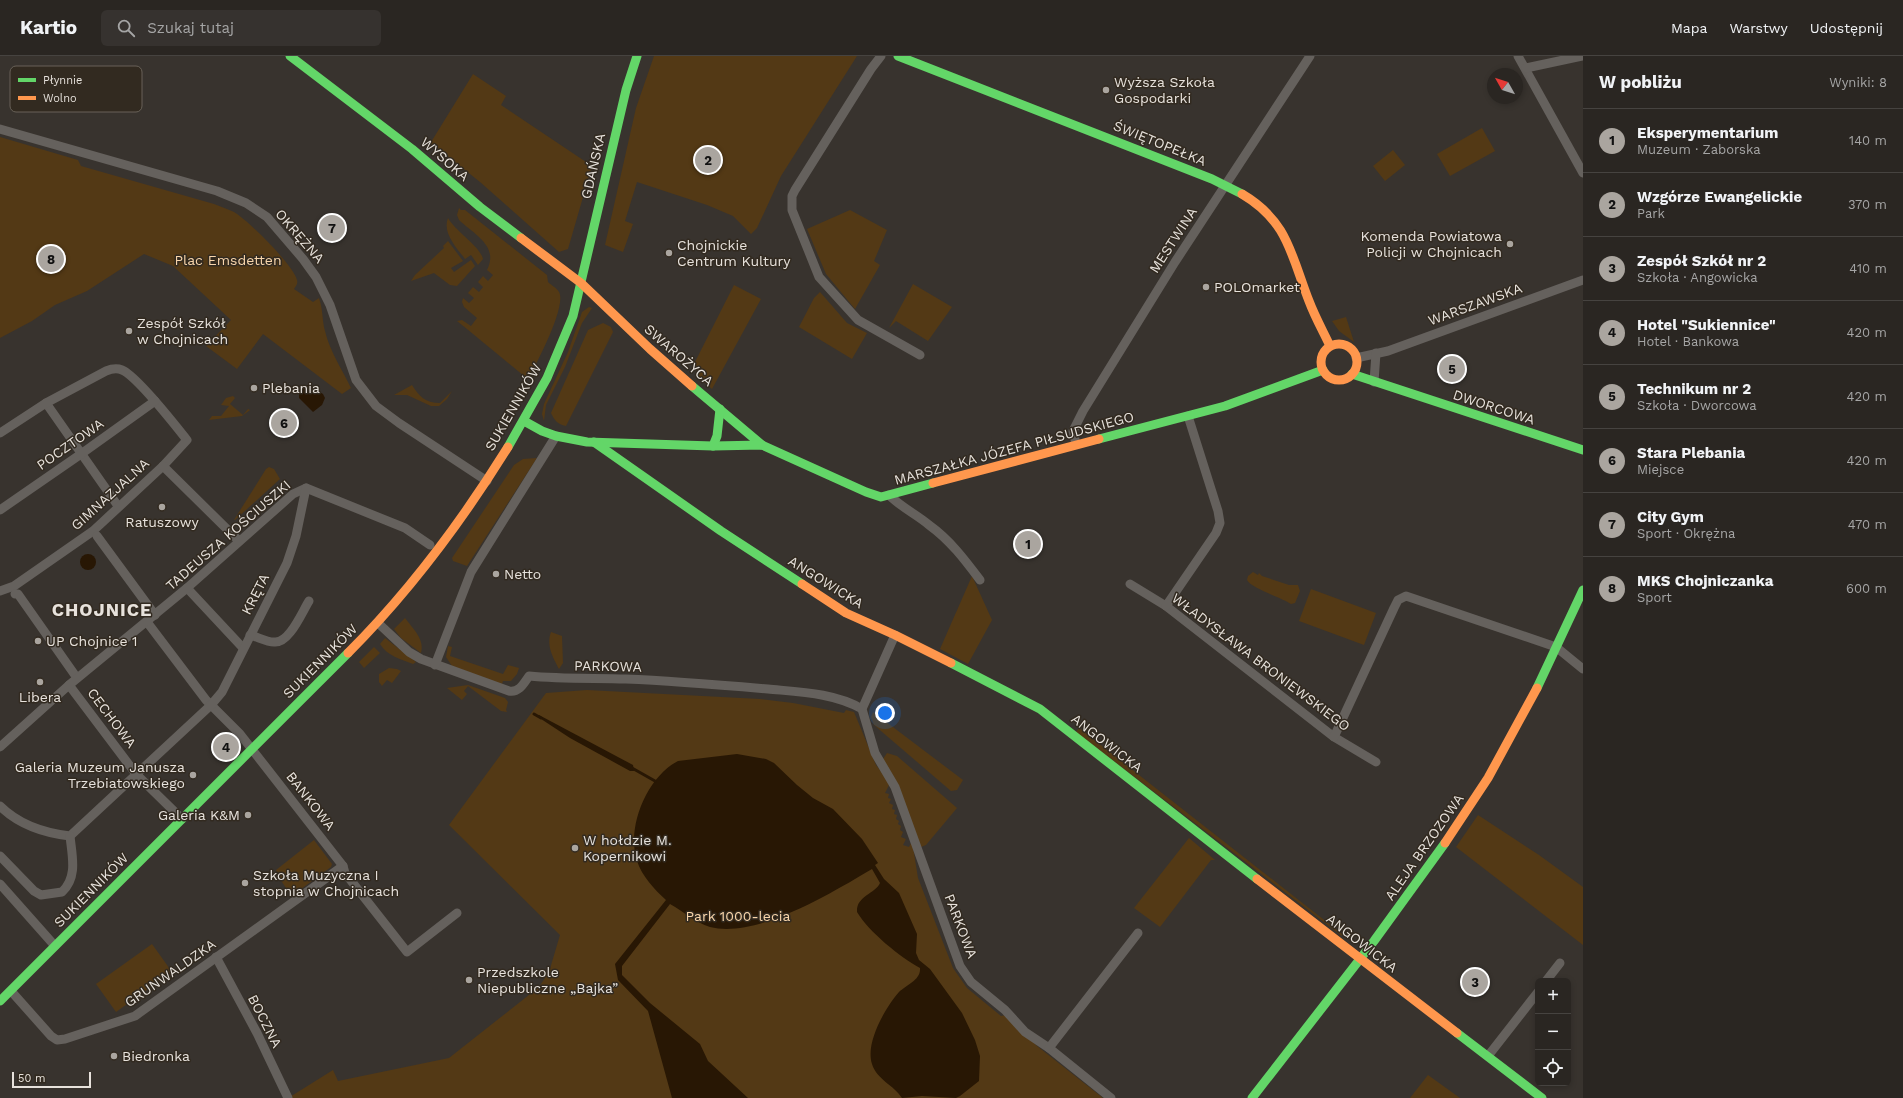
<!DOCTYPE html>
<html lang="pl">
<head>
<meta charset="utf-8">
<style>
	:root { --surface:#2a2622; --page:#36322f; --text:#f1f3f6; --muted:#a5a5a5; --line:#464340; --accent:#aaa59f }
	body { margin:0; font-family:"Work Sans",sans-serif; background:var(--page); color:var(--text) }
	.controls { position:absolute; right:12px; bottom:12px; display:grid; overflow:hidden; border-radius:6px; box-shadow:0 2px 6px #0003 }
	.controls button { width:36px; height:36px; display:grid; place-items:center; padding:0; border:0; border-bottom:1px solid var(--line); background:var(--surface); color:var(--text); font:20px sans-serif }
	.compass { position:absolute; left:1487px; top:12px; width:36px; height:36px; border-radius:50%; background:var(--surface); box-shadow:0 2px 6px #0003; rotate:309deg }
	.scale { position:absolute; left:12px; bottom:10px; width:79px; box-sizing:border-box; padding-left:4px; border:2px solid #e7e2dc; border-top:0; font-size:11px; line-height:14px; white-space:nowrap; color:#e7e2dc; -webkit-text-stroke:3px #322a20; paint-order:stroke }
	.you { position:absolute; left:885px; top:657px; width:14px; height:14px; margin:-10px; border:3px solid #fff; border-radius:50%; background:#1a73e8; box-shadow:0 0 0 6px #1a73e833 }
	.badge { display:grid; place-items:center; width:26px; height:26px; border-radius:50%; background:var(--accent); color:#111; font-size:13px; font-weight:700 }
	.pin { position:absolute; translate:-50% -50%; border:2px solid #fff; box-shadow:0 1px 4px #0006 }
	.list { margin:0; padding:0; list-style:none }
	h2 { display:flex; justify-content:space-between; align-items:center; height:52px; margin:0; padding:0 16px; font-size:17px }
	h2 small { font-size:13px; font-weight:400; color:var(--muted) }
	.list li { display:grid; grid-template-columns:26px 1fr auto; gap:12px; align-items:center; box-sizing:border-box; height:64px; padding:0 16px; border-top:1px solid var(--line) }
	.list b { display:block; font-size:15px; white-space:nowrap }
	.list p { margin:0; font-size:13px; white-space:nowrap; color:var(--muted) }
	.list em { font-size:13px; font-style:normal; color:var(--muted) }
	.icon { flex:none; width:22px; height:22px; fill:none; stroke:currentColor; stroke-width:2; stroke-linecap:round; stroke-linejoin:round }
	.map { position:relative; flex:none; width:1583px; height:1042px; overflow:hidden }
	header { display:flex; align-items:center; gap:24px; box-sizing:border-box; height:56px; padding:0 20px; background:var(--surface); border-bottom:1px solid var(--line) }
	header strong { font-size:19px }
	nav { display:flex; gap:22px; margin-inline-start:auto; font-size:14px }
	.search { width:280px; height:36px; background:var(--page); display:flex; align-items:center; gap:10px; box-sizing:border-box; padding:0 14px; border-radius:6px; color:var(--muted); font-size:15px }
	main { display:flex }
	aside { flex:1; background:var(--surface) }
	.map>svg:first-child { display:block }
	.green { fill:#533915 }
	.water { fill:#281704 }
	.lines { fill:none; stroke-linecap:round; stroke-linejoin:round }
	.stream { stroke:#281704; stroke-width:3 }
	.street { stroke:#65615d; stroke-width:9 }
	.fast { stroke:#63d668; stroke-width:9 }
	.slow { stroke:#ff974d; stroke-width:9 }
	.poi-dot { fill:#aaa59f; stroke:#322a20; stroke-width:1.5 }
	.labels { text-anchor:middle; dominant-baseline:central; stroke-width:3; stroke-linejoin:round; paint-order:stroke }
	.poi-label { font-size:14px; fill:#e7e2dc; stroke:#322a20; text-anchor:start }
	.street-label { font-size:14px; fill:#e7e2dc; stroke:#322a20 }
	.park-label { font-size:14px; fill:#f9d6ab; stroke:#322a20 }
	.district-label { font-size:18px; font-weight:bold; letter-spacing:1px; fill:#e7e2dc; stroke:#322a20 }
	.key { fill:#322a20; stroke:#686158; stroke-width:1 }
	.key-label { font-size:11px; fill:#e7e2dc }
</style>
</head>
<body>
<header>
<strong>Kartio</strong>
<div class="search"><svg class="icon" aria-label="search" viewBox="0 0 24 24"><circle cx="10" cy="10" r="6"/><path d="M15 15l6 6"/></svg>Szukaj tutaj</div>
<nav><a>Mapa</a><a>Warstwy</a><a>Udostępnij</a></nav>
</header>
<main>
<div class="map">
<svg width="1583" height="1042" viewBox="0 0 1583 1042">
	<rect width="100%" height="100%" fill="#38332e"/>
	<!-- green -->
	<g class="green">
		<polygon points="654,0 857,0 781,120 757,172 751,178 733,160 707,149 637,126 625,165 633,168 623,196 605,189 636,52"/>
		<polygon points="473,18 506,40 501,49 592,110 568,193 559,196 480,126 435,90 428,91"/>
		<polygon points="1482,72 1495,95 1450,120 1437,98"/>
		<path d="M 0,81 L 78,104 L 81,110 L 214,148 C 221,151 228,153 234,156 C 248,164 294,210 297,224 C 298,228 296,230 294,233 L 313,246 L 319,242 C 323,253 322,264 325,275 C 330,296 342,313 351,332 L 342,338 L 263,278 L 237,313 L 206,290 L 231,264 L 173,210 L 144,198 L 87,235 L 55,249 L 32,265 L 0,282 Z"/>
		<polygon points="1393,94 1405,109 1385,125 1373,110"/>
		<path d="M 459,152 L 461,154 L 465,154 L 547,219 L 548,226 C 551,229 557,232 559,236 C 567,250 536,309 528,323 C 504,304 481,284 457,265 L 462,264 L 471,270 L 477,262 L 464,251 L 462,246 L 463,242 L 469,247 L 474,242 L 468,237 L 473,231 L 479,236 L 483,231 L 478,226 L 483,220 L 488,225 L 493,219 L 487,214 C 499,190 475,179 459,164 L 457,159 Z"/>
		<polygon points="850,154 887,174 874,205 880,209 855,253 826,218 807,173"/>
		<path d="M 448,162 C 456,176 480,190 483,203 L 478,209 L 471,199 L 465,203 C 457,192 442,177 448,162 Z"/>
		<polygon points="448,185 463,205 451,212 454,216 471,204 475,210 457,230 450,229 434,217 411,225 415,219 444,192 443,190"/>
		<polygon points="913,228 952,251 928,285 896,265 889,272"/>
		<polygon points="734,229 761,243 712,333 698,321 695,306"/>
		<polygon points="820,236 847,267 867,277 852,303 799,271 814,242"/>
		<polygon points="589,251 592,252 582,267 565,311 546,349 544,365 542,358 544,348 568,296 582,256"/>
		<polygon points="1346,261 1354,286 1339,275 1332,265"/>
		<path d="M 603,267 L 611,271 L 613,276 L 566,370 C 557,368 555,365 551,357 L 588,274 Z"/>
		<path d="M 412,329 C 419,340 425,347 440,347 L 452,335 L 447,343 L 439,350 L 431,350 L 407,339 L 394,339 Z"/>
		<polygon points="233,340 235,342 230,348 243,359 248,353 250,354 242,360 209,364 212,360 221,360 229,350 221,349 226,342"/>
		<polygon points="537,402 467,510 453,505 452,502 514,409 523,403"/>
		<polygon points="269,411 274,413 280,423 235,464 234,464 266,413"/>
		<path d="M 1253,516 L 1258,519 L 1259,517 L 1262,520 L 1289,529 L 1298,529 L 1300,535 L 1295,547 L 1291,548 C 1282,542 1251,532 1247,524 L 1248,520 Z"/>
		<polygon points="972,520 992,564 968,608 940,593"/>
		<polygon points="1311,533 1376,557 1364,589 1299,565"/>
		<path d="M 405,562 C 413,573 425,583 421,597 L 401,582 L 394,573 Z"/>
		<path d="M 551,576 L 562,580 L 563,607 L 559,613 C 553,601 546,590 551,576 Z"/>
		<path d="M 385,582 L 416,606 L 413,608 C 401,603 387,600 380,588 Z"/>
		<polygon points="448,590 452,591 450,600 503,618 508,609 519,612 517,618 511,625 503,625 502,628 452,610 446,601"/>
		<polygon points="374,591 380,597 364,612 359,606"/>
		<polygon points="389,612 397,613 401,615 392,627 387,624 382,630 379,626 379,618"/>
		<polygon points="468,629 505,642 508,646 506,654 507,656 501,655 468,630 464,635 467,638 462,644 447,632"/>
		<polygon points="587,634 760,643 793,647 844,657 846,654 854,656 876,709 890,727 885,737 889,738 888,742 891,743 889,747 893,749 892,753 895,754 894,758 897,759 896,763 899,765 898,768 901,770 900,774 903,776 901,781 906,783 903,789 909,791 912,785 918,822 953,912 967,932 1001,960 1006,959 1037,990 1103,1042 285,1042 293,1039 333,1014 338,1025 449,1002 539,931 549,916 560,879 449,769 546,637"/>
		<polygon points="873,656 963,724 957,734 951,735 874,669 871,661"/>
		<polygon points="1079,672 1342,878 1342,880 1076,676"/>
		<polygon points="887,697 897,700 957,752 926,789 921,791 883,703"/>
		<polygon points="1478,759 1539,799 1583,831 1583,889 1456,791"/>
		<polygon points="1189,782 1215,804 1211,804 1160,871 1134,852"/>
		<polygon points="314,784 332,808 331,811 293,839 290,838 278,820 276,814"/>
		<polygon points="152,888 172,916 116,956 96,928"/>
		<polygon points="1428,1019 1460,1042 1410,1042"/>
	</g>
	<!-- water -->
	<g class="water">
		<polygon points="308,329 323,338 325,342 322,349 313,356 299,342 299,336"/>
		<circle cx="88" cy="506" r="8"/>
		<polygon points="539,659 633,709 634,715 630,715 570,682 538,661"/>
		<path d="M 737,698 L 766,703 L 774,707 L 797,729 L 813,742 L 833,753 L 862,783 L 878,807 L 875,809 L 884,823 L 899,837 L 917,878 L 916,897 L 919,904 L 930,913 L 962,957 L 975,984 L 980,1000 L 979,1025 L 960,1040 L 956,1042 L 922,1040 L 902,1042 C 894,1029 877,1024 872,1008 C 865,987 885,952 899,936 C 906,929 921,924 920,912 C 900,901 869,876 857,856 C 856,840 875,838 880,827 L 872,813 C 833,836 757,883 710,871 C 695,866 684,856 670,848 L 622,910 L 622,919 L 650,947 L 700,988 L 708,1005 L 748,1042 L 672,1042 L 648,955 L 618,924 L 615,908 L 666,844 C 654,833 642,820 637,805 C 626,771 647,721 678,705 Z"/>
	</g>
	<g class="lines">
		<!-- stream -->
		<g class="stream">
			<polyline points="534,658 541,662"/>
			<polyline points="632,712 655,725"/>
		</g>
		<!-- street -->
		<g class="street">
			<polyline points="881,0 871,13 795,134 792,140 792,154 819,221 858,264 920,299"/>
			<polyline points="1518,0 1583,117"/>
			<polyline points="1526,12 1582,0"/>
			<polyline points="0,73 217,135 246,147 267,161 303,203 316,221 330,249 356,324 376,350 399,367 487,425"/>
			<polyline points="1356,302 1388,295 1583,224"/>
			<polyline points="1374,326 1376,297"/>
			<polyline points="46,347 118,450"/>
			<path d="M 0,377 L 46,347 L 106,315 C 111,313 117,312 122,314 C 137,320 175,369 187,384 L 163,410 L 93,475 L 14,530 L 0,535"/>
			<polyline points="1076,388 1073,375 1083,355 1175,206 1310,0"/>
			<polyline points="163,410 239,485"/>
			<path d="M 889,439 C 902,452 916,458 929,469 C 950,484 965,504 980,524"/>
			<polyline points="0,454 81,398 155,345"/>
			<polyline points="97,480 155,559"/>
			<polyline points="1130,528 1166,550 1334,681 1376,706"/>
			<polyline points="187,532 243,592"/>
			<polyline points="15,538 18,538 77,622"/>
			<polyline points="1166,550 1216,477 1220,467 1218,455 1188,360"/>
			<polyline points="147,566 206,644 240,678 343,810 345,817 407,896 457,857"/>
			<path d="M 378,567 L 409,596 L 421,603 L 509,635 C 519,637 524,627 529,620 C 561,623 593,622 626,623 C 673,625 721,629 768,633 C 799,636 835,637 862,653"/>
			<path d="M 250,579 C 258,581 266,586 274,586 C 289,588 302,556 309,545"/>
			<polyline points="895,579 862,653 875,697 895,731 960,910 971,926 1005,954 1025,976 1049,992 1111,1042"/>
			<polyline points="435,609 471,516 556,380"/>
			<polyline points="69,629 136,718 182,763"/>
			<polyline points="1334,681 1394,552 1398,544 1406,540 1556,591 1583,613"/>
			<polyline points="0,691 69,629 187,532 293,438 306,432 405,472 430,489"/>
			<path d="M 0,750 C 19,769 44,777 70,780 L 211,649 L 222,636 L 287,507 L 296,480 L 306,432"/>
			<path d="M 0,800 L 34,835 L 41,839 L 62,836 C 78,821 72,800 70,780"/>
			<polyline points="0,828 55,890"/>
			<polyline points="216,901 257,977 288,1042"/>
			<polyline points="1546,925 1560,907"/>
			<polyline points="11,935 51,980 57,984 65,983 135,960 343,810"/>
			<polyline points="1049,992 1138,877"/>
			<polyline points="1488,1000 1538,936"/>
		</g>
		<!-- fast -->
		<g class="fast">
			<polyline points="290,0 412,93 480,151 521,182"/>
			<polyline points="898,0 1212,123 1242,138"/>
			<polyline points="1352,318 1583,394"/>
			<polyline points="692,330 762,389"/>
			<polyline points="524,365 542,375 556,380 587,386 713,390 762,389 866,436 881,441 933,427"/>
			<polyline points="1099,383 1225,350 1323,314"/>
			<polyline points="594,386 721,475 802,528"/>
			<polyline points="713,390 717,380 720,353"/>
			<polyline points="508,391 547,322 573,260 626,34 637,0"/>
			<polyline points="951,607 1040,653 1257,823"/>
			<polyline points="1537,632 1583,534"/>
			<polyline points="0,945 348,597"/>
			<polyline points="1457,977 1542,1042"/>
			<polyline points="1252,1042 1374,885 1445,787"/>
		</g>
		<!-- slow -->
		<g class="slow">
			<path d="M 1242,138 C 1288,165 1291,199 1309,245 C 1315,261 1323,275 1330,290"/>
			<polyline points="521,182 581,227 650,293 692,330"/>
			<circle cx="1339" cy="306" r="18"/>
			<polyline points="933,427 1099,383"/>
			<polyline points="802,528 846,557 895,579 951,607"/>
			<path d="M 348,597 C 410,535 462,465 508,391"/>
			<polyline points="1445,787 1488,722 1537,632"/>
			<polyline points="1257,823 1457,977"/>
		</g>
	</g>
	<!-- markers -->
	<g class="poi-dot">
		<circle cx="1106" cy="34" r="4"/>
		<circle cx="1510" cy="188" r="4"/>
		<circle cx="669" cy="197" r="4"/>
		<circle cx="1206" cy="231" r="4"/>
		<circle cx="129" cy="275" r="4"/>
		<circle cx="254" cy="332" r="4"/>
		<circle cx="162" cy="451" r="4"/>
		<circle cx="496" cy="518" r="4"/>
		<circle cx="38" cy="585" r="4"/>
		<circle cx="40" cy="626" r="4"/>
		<circle cx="193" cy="719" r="4"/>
		<circle cx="248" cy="759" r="4"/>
		<circle cx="575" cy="792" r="4"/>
		<circle cx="245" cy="827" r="4"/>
		<circle cx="469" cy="924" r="4"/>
		<circle cx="114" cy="1000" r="4"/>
	</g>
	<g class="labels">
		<!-- poi labels -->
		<g class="poi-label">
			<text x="1114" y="26">Wyższa Szkoła<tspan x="1114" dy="16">Gospodarki</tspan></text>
			<text x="1502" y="180" text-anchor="end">Komenda Powiatowa<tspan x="1502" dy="16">Policji w Chojnicach</tspan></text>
			<text x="677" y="189">Chojnickie<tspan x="677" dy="16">Centrum Kultury</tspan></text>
			<text x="1214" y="231">POLOmarket</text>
			<text x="137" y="267">Zespół Szkół<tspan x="137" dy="16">w Chojnicach</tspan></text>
			<text x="262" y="332">Plebania</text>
			<text x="162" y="466" text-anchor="middle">Ratuszowy</text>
			<text x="504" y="518">Netto</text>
			<text x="46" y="585">UP Chojnice 1</text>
			<text x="40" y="641" text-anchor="middle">Libera</text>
			<text x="185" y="711" text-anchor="end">Galeria Muzeum Janusza<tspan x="185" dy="16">Trzebiatowskiego</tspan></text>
			<text x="240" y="759" text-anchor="end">Galeria K&amp;M</text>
			<text x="583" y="784">W hołdzie M.<tspan x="583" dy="16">Kopernikowi</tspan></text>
			<text x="253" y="819">Szkoła Muzyczna I<tspan x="253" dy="16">stopnia w Chojnicach</tspan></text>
			<text x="477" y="916">Przedszkole<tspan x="477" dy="16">Niepubliczne „Bajka”</tspan></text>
			<text x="122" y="1000">Biedronka</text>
		</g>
		<!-- street labels -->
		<g class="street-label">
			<text transform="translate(1160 87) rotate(22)">ŚWIĘTOPEŁKA</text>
			<text transform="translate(445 103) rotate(41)">WYSOKA</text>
			<text transform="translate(593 110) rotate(-77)">GDAŃSKA</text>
			<text transform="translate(300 180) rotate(49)">OKRĘŻNA</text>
			<text transform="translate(1173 184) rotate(-57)">MESTWINA</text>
			<text transform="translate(1475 248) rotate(-20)">WARSZAWSKA</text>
			<text transform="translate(679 299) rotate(41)">SWAROŻYCA</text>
			<text transform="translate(513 351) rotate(-60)">SUKIENNIKÓW</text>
			<text transform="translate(1494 351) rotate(18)">DWORCOWA</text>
			<text transform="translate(70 388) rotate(-35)">POCZTOWA</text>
			<text transform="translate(1014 392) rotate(-15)">MARSZAŁKA JÓZEFA PIŁSUDSKIEGO</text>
			<text transform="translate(110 438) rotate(-42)">GIMNAZJALNA</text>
			<text transform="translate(228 479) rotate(-41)">TADEUSZA KOŚCIUSZKI</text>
			<text transform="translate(826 526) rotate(32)">ANGOWICKA</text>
			<text transform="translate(255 538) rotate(-63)">KRĘTA</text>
			<text transform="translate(320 605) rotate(-45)">SUKIENNIKÓW</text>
			<text transform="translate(1261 606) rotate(37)">WŁADYSŁAWA BRONIEWSKIEGO</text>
			<text transform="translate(608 610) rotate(1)">PARKOWA</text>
			<text transform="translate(112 662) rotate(53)">CECHOWA</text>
			<text transform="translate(1107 687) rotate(38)">ANGOWICKA</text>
			<text transform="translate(311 745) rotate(52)">BANKOWA</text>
			<text transform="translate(1424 791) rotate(-55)">ALEJA BRZOZOWA</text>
			<text transform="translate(91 834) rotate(-45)">SUKIENNIKÓW</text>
			<text transform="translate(961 870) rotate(69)">PARKOWA</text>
			<text transform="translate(1362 887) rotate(38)">ANGOWICKA</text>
			<text transform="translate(170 917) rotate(-35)">GRUNWALDZKA</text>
			<text transform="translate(265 965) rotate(63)">BOCZNA</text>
		</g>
		<!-- park labels -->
		<g class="park-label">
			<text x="228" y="204">Plac Emsdetten</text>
			<text x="738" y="860">Park 1000-lecia</text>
		</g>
		<!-- district labels -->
		<g class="district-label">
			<text x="102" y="553">CHOJNICE</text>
		</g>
	</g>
	<!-- legend -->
	<rect x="10" y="10" width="132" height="46" rx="6" class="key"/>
	<rect x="18" y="22" width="18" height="4" fill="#63d668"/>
	<rect x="18" y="40" width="18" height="4" fill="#ff974d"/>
	<g class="key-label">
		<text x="43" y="28">Płynnie</text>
		<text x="43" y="46">Wolno</text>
	</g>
</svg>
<div class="controls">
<button>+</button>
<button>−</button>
<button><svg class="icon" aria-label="locate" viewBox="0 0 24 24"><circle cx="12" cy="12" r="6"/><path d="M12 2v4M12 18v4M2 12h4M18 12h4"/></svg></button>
</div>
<svg class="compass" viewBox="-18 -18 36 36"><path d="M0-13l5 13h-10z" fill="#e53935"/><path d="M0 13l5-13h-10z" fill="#a5a5a5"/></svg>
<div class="scale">50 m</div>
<div class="you"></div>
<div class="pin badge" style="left:1028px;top:488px">1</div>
<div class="pin badge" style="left:708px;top:104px">2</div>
<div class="pin badge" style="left:1475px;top:926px">3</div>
<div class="pin badge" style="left:226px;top:691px">4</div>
<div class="pin badge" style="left:1452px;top:313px">5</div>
<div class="pin badge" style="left:284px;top:367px">6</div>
<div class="pin badge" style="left:332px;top:172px">7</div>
<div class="pin badge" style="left:51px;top:203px">8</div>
</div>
<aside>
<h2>W pobliżu<small>Wyniki: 8</small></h2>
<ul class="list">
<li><span class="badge">1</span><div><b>Eksperymentarium</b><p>Muzeum · Zaborska</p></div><em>140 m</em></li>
<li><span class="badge">2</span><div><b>Wzgórze Ewangelickie</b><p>Park</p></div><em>370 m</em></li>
<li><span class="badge">3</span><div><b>Zespół Szkół nr 2</b><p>Szkoła · Angowicka</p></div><em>410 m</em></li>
<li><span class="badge">4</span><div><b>Hotel &quot;Sukiennice&quot;</b><p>Hotel · Bankowa</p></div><em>420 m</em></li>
<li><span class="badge">5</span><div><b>Technikum nr 2</b><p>Szkoła · Dworcowa</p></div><em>420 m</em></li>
<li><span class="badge">6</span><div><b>Stara Plebania</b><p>Miejsce</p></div><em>420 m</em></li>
<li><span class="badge">7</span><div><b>City Gym</b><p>Sport · Okrężna</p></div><em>470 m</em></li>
<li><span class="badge">8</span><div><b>MKS Chojniczanka</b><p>Sport</p></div><em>600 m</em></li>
</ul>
</aside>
</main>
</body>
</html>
